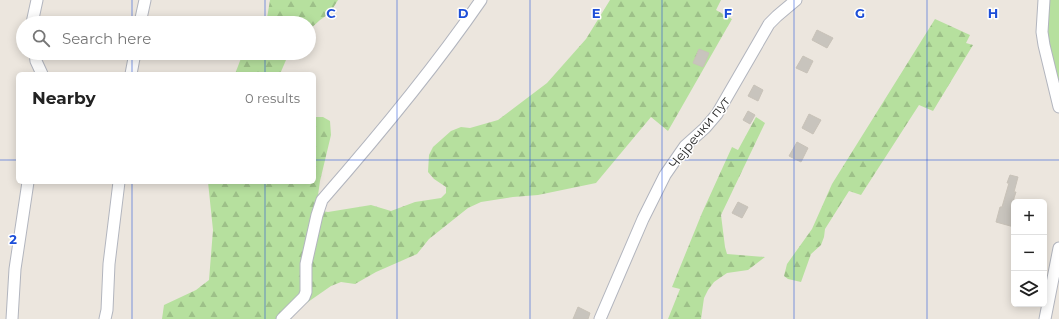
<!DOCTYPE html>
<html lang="en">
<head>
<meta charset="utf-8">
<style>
	:root { --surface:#fff; --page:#f2f2f2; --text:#222; --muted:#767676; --line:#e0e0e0 }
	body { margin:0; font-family:Montserrat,sans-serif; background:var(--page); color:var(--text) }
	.controls { position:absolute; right:12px; bottom:12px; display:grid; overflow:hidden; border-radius:6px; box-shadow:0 2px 10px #0003 }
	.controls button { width:36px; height:36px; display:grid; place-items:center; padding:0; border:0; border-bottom:1px solid var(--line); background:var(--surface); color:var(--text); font:20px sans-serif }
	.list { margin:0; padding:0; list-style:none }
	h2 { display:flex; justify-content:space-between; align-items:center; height:52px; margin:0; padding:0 16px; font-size:17px }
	h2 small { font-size:13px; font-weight:400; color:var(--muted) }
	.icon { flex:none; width:22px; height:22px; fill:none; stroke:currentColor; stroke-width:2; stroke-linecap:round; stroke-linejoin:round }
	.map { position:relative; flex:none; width:1059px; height:319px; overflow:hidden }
	.search { position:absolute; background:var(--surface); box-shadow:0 2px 10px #0003; left:16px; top:16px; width:300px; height:44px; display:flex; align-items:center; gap:10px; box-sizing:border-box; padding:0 14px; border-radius:22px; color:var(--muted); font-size:15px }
	.panel { position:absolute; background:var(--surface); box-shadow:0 2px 10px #0003; left:16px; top:72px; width:300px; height:112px; border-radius:6px }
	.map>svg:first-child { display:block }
	.grass { fill:#b6e09e }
	.forest { fill:url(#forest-firs) }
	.building { fill:#c8c4bd; stroke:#c8c2b8 }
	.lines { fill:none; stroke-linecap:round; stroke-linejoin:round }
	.minor-casing { stroke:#b2b5be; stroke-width:13 }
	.minor { stroke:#fff; stroke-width:11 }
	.grid { fill:none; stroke:#1d4ed8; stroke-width:1; stroke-opacity:0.55 }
	.labels { text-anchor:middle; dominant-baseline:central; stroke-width:3; stroke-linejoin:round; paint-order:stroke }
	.street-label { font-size:13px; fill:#2b2b2b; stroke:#fff }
	.grid-label { font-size:13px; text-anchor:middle; font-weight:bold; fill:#1d4ed8; stroke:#fff; stroke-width:3; stroke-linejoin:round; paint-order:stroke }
</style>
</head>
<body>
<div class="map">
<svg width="1059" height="319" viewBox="0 0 1059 319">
	<defs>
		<pattern id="forest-firs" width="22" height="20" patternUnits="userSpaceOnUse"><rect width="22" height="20" fill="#b6e09e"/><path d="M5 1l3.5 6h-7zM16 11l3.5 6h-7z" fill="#9dc088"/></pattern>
	</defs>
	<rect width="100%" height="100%" fill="#ece6de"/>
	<!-- grass -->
	<polygon class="grass" points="1050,0 1059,0 1059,93 1049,52 1047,29"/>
	<!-- forest -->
	<g class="forest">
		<polygon points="270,0 338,0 330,13 320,20 309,30 309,23 254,23 267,18"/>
		<polygon points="610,0 721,0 716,10 732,19 668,131 651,117 596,183 538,195 513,197 481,202 468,208 429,239 417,254 376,272 355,284 341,282 331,286 295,311 287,319 162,319 164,305 196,290 209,280 213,230 208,182 314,182 314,117 323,117 330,121 331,135 320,181 316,210 328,212 371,205 391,211 415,202 441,198 446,193 446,187 434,179 428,172 429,155 433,147 451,131 461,127 470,128 498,120 547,83 586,39"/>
		<polygon points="935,19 970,35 966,43 973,45 933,111 919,105 861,195 849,191 825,229 824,237 821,245 811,254 801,282 788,279 784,276 787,264 812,229 832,184"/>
		<polygon points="243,53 289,53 280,74 235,74"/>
		<polygon points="756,117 765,123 721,215 725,247 727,254 765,257 748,270 727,273 714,282 708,290 704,298 701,319 668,319 680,289 672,287 702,213 732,147 738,150"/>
	</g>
	<!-- building -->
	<g class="building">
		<polygon points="817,30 833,38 827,48 812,40"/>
		<polygon points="699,49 709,53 703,67 693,63"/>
		<polygon points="803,56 813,61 807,73 796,68"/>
		<polygon points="754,85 763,90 758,101 748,96"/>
		<polygon points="748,111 755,115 750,124 743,120"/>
		<polygon points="809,114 821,120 813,134 802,128"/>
		<polygon points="797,142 808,148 801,162 789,156"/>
		<polygon points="1010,175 1018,177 1014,192 1016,192 1014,198 1014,227 996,222 1000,207 1002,207 1009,183 1007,183"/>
		<polygon points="738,202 748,207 742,218 732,213"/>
		<polygon points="578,307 590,313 588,319 573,319"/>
	</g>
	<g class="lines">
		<defs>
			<g id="minor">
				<polyline points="1044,0 1042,32 1044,45 1059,107"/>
				<polyline points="32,23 37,0"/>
				<polyline points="140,23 145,0"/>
				<polyline points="35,53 36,61 42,74"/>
				<polyline points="131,74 135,53"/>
				<polyline points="12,319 15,269 28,182"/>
				<polyline points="105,319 107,310 109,264 119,182"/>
				<path d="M 282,319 L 304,297 L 306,292 L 306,264 L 317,215 L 322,200 C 378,136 433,70 481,0"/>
				<polyline points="600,319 643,219 665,175 685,146 705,128 717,114 769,24 777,16 796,0"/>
				<polyline points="1045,319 1059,248"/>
			</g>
		</defs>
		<!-- minor casing -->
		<use href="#minor" class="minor-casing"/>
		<!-- minor -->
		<use href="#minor" class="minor"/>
	</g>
	<!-- grid -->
	<path class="grid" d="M 132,0 L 132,23M 265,0 L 265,23M 397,0 L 397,319M 530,0 L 530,319M 662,0 L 662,319M 794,0 L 794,319M 927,0 L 927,319M 132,53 L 132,74M 265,53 L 265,74M 0,160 L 18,160M 314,160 L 1059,160M 132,182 L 132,319M 265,182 L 265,319"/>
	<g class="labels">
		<!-- street labels -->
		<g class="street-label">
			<text transform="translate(699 132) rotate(-51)">Чејречки пут</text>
		</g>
	</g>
	<g class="grid-label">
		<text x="331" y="18">C</text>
		<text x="463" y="18">D</text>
		<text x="596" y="18">E</text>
		<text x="728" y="18">F</text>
		<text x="860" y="18">G</text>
		<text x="993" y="18">H</text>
		<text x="13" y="244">2</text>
	</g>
</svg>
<div class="controls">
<button>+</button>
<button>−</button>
<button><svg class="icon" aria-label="layers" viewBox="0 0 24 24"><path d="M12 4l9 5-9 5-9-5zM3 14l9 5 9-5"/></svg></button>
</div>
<div class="search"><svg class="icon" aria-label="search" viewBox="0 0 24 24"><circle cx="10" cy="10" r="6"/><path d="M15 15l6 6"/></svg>Search here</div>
<section class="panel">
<h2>Nearby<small>0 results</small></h2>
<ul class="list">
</ul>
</section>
</div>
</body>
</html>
